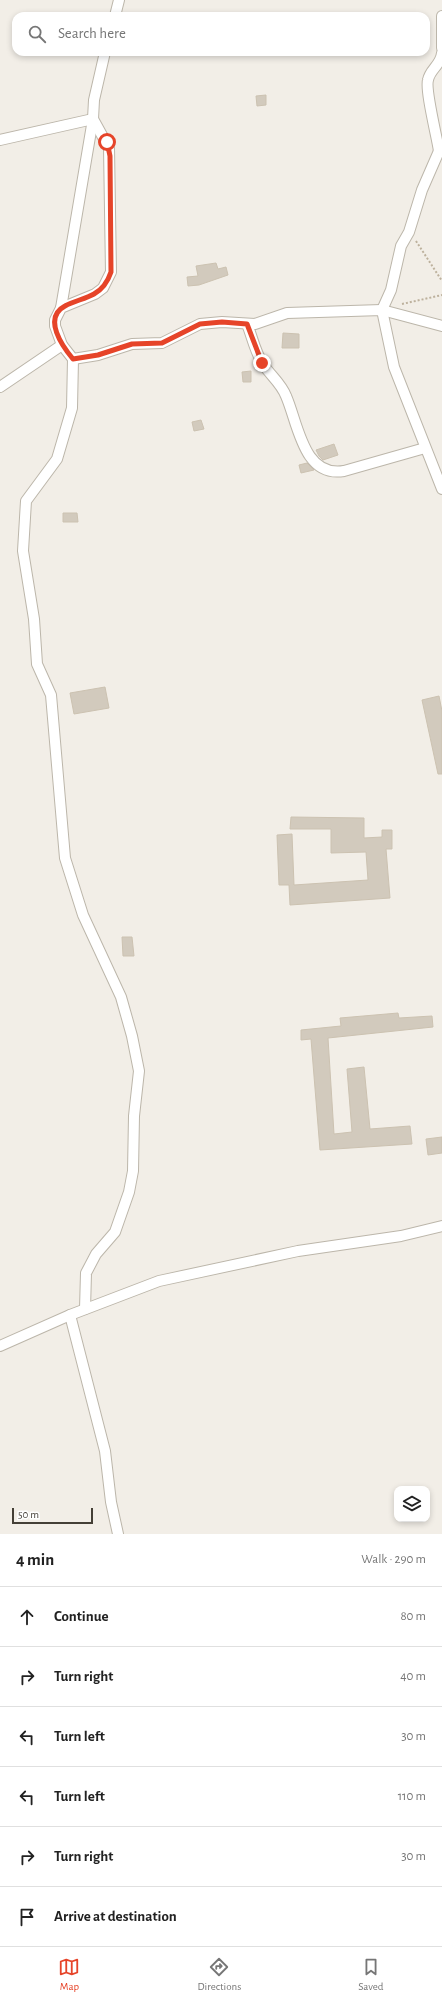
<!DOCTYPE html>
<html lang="en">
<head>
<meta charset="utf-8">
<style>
	:root { --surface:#fff; --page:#f2f2f2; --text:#222; --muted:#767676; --line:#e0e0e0; --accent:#e64429 }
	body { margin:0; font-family:"Alegreya Sans",sans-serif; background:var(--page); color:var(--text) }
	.controls { position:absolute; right:12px; bottom:12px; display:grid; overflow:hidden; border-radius:8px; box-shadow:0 2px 6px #0003 }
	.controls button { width:36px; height:36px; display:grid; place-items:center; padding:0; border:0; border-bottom:1px solid var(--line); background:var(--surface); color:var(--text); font:20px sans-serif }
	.scale { position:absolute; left:12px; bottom:10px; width:81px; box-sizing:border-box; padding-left:4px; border:2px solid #443f36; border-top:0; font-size:11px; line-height:14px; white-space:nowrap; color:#443f36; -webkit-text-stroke:3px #fff; paint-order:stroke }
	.stop { position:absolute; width:12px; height:12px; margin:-9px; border:3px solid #e64429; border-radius:50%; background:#fff }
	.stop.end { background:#e64429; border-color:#fff; box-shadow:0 1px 4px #0008 }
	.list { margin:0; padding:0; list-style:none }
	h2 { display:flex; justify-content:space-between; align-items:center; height:52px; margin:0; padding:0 16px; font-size:17px }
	h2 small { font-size:13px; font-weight:400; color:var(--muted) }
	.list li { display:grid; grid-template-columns:26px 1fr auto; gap:12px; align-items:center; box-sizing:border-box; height:60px; padding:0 16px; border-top:1px solid var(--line) }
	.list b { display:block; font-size:15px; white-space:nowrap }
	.list em { font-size:13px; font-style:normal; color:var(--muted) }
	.icon { flex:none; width:22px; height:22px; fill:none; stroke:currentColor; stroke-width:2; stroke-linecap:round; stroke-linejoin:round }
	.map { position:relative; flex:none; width:442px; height:1534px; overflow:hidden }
	.search { position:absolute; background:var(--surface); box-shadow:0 2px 6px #0003; left:12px; right:12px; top:12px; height:44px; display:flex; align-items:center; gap:10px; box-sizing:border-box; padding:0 14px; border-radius:12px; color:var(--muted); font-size:15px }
	.sheet { height:412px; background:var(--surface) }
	nav { display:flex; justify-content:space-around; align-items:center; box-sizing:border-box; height:56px; border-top:1px solid var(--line); background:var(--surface); font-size:11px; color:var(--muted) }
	nav a { display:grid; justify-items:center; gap:2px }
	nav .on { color:var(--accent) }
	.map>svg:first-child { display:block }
	.building { fill:#d2cabd; stroke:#ccc2b1 }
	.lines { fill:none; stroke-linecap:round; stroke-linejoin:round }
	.minor-casing { stroke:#bcb6aa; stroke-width:12 }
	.path { stroke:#bdb19d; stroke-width:2; stroke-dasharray:2 2; stroke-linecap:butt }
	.minor { stroke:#fff; stroke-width:10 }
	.route { stroke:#e64429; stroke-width:5 }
</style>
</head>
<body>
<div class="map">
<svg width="442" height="1534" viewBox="0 0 442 1534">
	<rect width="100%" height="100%" fill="#f2eee7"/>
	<!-- building -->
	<g class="building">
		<polygon points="266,95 266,105 257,106 256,96"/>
		<polygon points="216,263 218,269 226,267 228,275 199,285 188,286 187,277 198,276 196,266"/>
		<polygon points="283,333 299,334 299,348 282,348"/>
		<polygon points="251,371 251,382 243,382 242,372"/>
		<polygon points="201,420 204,429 194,431 192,422"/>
		<polygon points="334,444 338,455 323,460 319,456 316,450"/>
		<polygon points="307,463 314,470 301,473 299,465"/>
		<polygon points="63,513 77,513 78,522 63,522"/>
		<polygon points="105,687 109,708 74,714 70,693"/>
		<polygon points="439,696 442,711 442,774 438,774 422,700"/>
		<polygon points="291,817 364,818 364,838 382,837 382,830 392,830 392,849 386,849 390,898 290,905 289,885 279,885 277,835 292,834 294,885 368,880 366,852 331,853 331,829 290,829"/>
		<polygon points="122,937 132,937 134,956 123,956"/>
		<polygon points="398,1013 399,1018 432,1016 433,1027 328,1038 334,1134 352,1132 347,1069 364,1067 370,1129 410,1126 412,1144 320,1150 311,1039 301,1040 301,1030 341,1026 340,1018"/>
		<polygon points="442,1137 442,1153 428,1155 426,1139"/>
	</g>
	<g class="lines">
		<defs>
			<g id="minor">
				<polyline points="115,16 119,0"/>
				<polyline points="442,16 442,48"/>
				<polyline points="0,140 93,119"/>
				<polyline points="442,149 439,151 422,190 409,232 401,246 391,290 382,310 394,367 442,489"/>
				<path d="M 439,151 C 437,137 425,90 428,80 C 430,69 441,65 442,53"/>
				<polyline points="61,308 93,119 94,100 105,52"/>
				<path d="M 247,324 C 252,336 255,352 263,364 C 270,375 281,383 286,396 C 298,423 303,478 344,471 L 425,448"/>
				<polyline points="73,359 98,355 132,344 162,343 200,324 222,322 255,324 287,313 382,310 442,326"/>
				<polyline points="0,387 62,345"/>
				<polyline points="85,1309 86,1273 96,1254 115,1232 129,1192 133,1171 134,1116 139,1071 132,1036 121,997 83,915 65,858 51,695 37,664 34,619 23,551 26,501 57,459 72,408 73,359 62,345 55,326 55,320 61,308 95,294 103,288 111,272 109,148 93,119"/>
				<polyline points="70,1315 105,1451 111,1502 118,1534"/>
				<polyline points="0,1346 70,1315 159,1281 298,1251 401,1236 442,1226"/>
			</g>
		</defs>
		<!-- minor casing -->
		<use href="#minor" class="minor-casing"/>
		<!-- path -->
		<g class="path">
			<polyline points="416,241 442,281"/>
			<polyline points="402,304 442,295"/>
		</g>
		<!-- minor -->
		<use href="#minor" class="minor"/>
	</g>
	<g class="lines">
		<!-- route -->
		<path class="route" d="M 107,142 L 110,156 L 111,272 C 108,281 103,289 94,294 C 85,299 74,301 65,306 C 42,318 63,347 73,359 L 98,355 L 132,344 L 162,343 L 200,324 L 222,322 L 247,324 L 262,363"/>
	</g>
</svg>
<div class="controls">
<button><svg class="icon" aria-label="layers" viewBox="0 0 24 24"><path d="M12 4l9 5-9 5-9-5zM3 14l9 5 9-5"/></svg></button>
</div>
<div class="scale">50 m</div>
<div class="stop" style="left:107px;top:142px"></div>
<div class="stop end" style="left:262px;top:363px"></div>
<div class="search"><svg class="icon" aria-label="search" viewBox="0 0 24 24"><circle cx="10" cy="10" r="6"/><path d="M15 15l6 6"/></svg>Search here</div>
</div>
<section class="sheet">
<h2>4 min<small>Walk · 290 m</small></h2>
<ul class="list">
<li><svg class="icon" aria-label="ahead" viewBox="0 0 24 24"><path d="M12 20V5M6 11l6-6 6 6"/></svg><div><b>Continue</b></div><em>80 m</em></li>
<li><svg class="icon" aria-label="right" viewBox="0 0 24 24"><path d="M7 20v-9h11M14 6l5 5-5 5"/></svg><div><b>Turn right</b></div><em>40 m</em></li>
<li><svg class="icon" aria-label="left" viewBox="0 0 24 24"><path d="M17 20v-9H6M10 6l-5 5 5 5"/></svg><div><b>Turn left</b></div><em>30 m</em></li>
<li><svg class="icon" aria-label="left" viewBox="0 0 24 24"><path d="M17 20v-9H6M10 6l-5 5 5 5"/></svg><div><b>Turn left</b></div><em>110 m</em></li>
<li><svg class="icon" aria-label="right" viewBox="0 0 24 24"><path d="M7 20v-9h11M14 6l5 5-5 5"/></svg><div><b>Turn right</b></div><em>30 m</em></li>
<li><svg class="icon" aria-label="arrive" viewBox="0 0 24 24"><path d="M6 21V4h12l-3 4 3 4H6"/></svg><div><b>Arrive at destination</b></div></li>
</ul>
</section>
<nav>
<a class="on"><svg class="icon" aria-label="map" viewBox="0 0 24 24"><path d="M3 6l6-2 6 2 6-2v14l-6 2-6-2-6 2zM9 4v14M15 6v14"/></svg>Map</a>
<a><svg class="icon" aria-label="directions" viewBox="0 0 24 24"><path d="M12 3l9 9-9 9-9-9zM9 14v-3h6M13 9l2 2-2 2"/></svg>Directions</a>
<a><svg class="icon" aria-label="saved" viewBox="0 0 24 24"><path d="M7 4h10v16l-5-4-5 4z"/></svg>Saved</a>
</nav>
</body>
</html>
